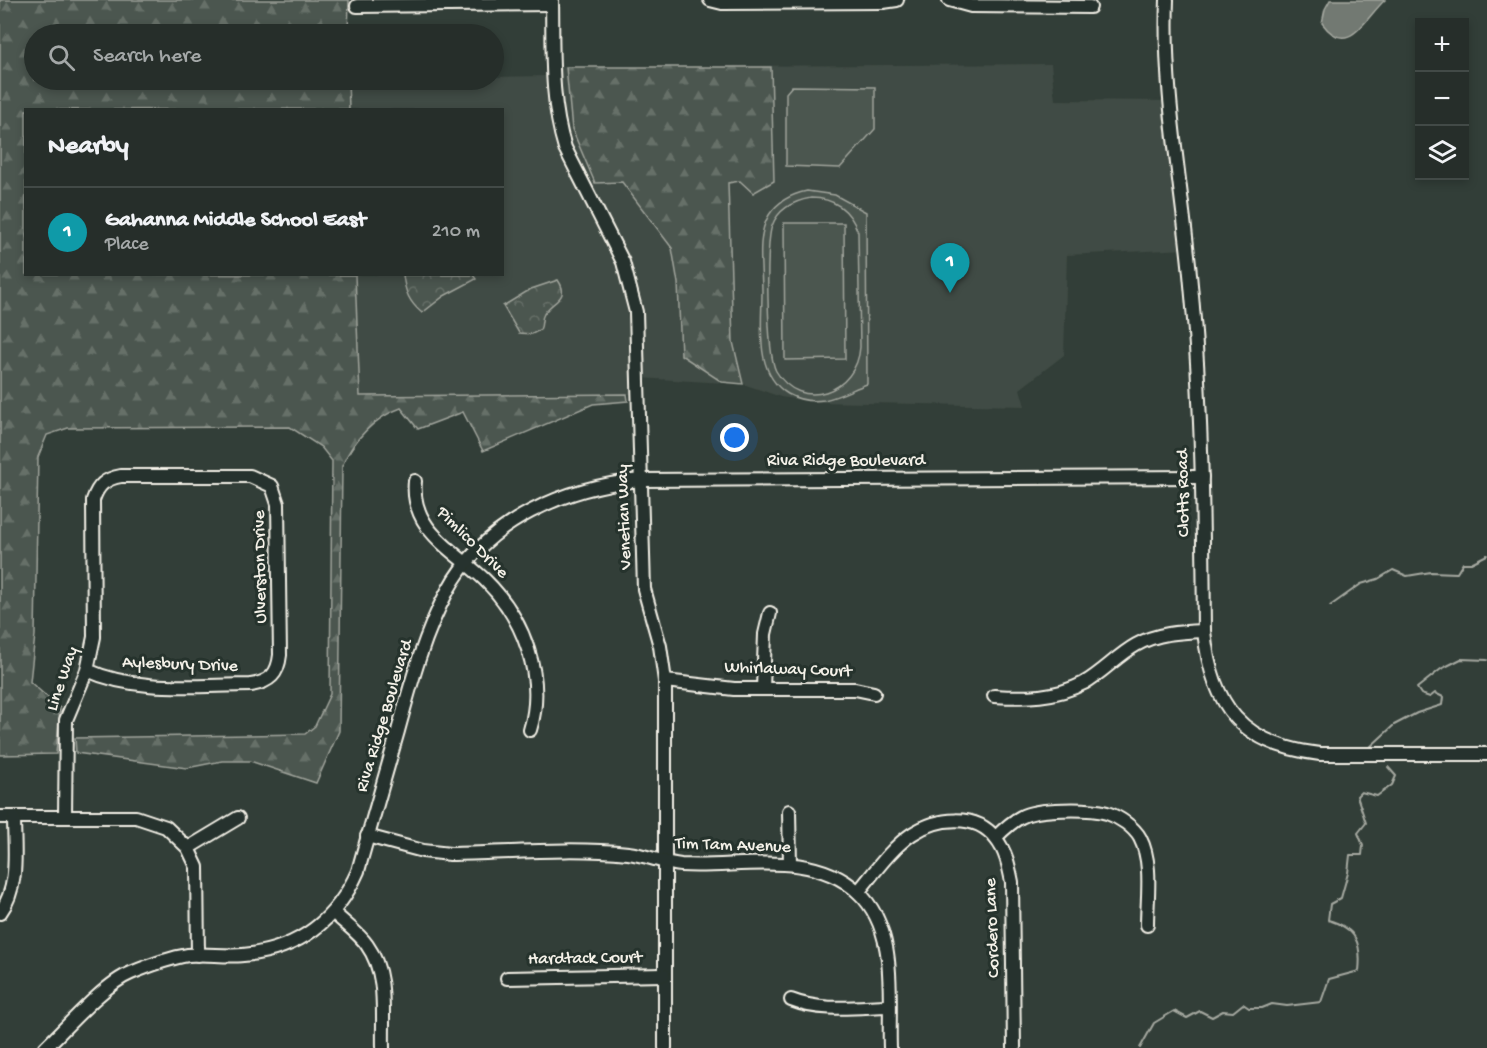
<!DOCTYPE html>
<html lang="en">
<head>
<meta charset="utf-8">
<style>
	:root { --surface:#262e2a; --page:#323a36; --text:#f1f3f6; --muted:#a4a8a8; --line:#424a47; --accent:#d6ab8b }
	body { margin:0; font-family:"Gochi Hand",sans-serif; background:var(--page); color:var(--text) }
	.controls { position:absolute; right:18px; top:18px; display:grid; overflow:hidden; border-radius:0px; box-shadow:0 3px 9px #0003 }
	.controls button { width:54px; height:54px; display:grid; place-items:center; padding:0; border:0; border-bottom:2px solid var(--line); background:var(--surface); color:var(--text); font:30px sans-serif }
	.you { position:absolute; left:735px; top:438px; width:21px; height:21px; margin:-15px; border:4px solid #fff; border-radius:50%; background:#1a73e8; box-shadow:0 0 0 9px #1a73e833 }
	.badge { display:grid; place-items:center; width:39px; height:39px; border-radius:50%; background:var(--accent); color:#fff; font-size:20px; font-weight:700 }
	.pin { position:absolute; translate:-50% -50px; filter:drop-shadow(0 2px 3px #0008) }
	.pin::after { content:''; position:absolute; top:32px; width:21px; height:18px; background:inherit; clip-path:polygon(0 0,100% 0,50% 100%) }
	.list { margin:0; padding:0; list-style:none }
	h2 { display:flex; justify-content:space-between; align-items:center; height:78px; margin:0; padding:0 24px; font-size:26px }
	h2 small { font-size:20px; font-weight:400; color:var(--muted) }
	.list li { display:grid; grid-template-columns:39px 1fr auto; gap:18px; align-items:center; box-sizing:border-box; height:90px; padding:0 24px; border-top:2px solid var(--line) }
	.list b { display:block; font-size:22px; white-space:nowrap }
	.list p { margin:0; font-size:20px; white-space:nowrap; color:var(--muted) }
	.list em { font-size:20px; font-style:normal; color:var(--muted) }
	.icon { flex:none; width:33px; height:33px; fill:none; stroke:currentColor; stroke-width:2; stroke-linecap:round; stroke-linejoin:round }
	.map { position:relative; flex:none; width:1487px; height:1048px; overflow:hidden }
	.search { position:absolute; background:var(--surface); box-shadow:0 3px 9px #0003; left:24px; top:24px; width:480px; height:66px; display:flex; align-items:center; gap:15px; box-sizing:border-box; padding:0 21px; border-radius:33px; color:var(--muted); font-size:22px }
	.panel { position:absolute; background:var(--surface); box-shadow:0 3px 9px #0003; left:24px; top:108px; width:480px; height:168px; border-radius:0px }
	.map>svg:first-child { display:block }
	.built { fill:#404b44 }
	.grass { fill:#4c564f; stroke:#a0a49c; stroke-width:1.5; fill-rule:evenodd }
	.forest { fill:url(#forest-firs); stroke:#a0a49c; stroke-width:1.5 }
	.park { fill:url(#park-crowns); stroke:#a0a49c; stroke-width:1.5 }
	.water { fill:#727972; stroke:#a6a9a1; stroke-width:1.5 }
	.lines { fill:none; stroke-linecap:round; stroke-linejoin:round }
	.stream { stroke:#a6a9a1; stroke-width:2 }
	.minor-casing { stroke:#f4f1e8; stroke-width:16 }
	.minor { stroke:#26332d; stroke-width:12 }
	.labels { text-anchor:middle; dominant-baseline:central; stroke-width:6; stroke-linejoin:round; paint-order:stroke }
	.street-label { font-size:18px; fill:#f4f1e8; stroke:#26332d }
</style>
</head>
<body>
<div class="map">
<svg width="1487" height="1048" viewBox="0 0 1487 1048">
	<defs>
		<pattern id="forest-firs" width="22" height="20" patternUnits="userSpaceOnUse" patternTransform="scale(1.5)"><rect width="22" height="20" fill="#4c564f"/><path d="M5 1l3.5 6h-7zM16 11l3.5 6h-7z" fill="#666f68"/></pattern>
		<pattern id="park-crowns" width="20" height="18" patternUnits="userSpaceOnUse" patternTransform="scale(1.5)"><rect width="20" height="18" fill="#4c564f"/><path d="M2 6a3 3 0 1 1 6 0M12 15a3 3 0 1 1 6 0" fill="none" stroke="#666f68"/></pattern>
	</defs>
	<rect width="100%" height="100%" fill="#323e38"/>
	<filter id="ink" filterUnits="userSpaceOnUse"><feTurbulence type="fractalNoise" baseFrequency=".0167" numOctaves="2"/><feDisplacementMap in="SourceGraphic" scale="12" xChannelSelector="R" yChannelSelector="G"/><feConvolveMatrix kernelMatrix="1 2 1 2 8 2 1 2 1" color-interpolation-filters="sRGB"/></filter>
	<g filter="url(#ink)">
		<!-- built -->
		<g class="built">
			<polygon points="1051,64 1055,100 1171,101 1187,249 1067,255 1064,355 1020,389 1025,406 814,402 781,397 743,384 639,378 631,286 565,148 553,67"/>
			<polygon points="548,76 552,127 564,164 614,256 624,290 639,394 360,396 355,275 502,274 502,110 349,109 348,80 494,80 494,77"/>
		</g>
		<!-- grass -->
		<g class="grass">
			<polygon points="792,86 875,87 875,129 840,168 786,166 786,93"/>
			<path d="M 807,191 L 835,195 L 866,212 L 867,384 C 853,389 839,397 824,400 C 812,402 799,400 788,394 C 754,373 762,327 762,292 C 762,268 756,236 769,215 C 778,201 792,194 807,191 ZM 811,198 C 834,198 850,210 858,232 L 860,347 C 857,393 800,413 776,371 C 767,355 765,243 772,226 C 778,209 794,201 811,198 Z"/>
			<polygon points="784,223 844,223 845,359 785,360"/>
		</g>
		<!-- forest -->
		<g class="forest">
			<path d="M 0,0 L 349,0 L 348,34 L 34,34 L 34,80 L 348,80 L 349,109 L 26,110 L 26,274 L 355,275 L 360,396 L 627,394 L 628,401 L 593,404 L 483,451 L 463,412 L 418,429 L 401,408 C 375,417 353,440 342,466 L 339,731 L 316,783 L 250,761 L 222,761 L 187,768 L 76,753 L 75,738 L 305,734 L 315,726 L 330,694 L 332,461 L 321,447 L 290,427 L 68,428 L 47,435 L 38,457 L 35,635 L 30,682 L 60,708 L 56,754 L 0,755 Z"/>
			<polygon points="566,67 771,67 774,181 753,193 740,181 728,183 733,342 743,384 722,382 681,355 678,283 672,248 622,182 595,183 572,129"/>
		</g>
		<!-- park -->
		<g class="park">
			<path d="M 403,275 L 473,275 L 476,279 L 444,296 L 422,313 C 409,302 405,292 403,275 Z"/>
			<path d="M 558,280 C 572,300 549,301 543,316 C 541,320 543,324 540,330 L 532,334 L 519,333 L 503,306 L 531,289 Z"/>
		</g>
		<!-- water -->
		<path class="water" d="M 1330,0 L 1385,0 C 1365,18 1348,59 1322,23 L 1325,9 Z"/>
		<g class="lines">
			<!-- stream -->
			<g class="stream">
				<polyline points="1330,606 1361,584 1378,579 1393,570 1407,576 1431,572 1457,573 1463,563 1471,563 1487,555"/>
				<polyline points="1369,748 1394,725 1417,713 1442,705 1443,697 1435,693 1430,697 1421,694 1417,688 1441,669 1461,659 1487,660"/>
				<path d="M 1140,1048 L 1154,1023 L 1174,1011 L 1187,1018 L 1200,1011 L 1212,1017 L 1223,1011 L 1233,1012 L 1243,1004 L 1249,1008 L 1262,1008 L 1272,1004 L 1287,1006 L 1321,1002 L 1329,979 L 1359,971 C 1362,943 1356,928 1328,920 L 1330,904 L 1341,898 L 1348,873 L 1350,855 L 1362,855 L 1363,845 L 1358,833 L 1366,823 L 1357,796 L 1361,792 L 1377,796 L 1392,785 L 1396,776 L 1388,767"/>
			</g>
			<defs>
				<g id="minor">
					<path d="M 552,0 C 553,50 550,100 565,148 L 623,262 L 636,312 L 644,589 L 660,646 L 665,681 L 665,1048"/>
					<polyline points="710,0 722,3 883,2 897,0"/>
					<polyline points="949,0 971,6 1090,7"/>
					<path d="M 1167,0 C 1163,95 1183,191 1191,285 C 1202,400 1203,515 1204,631 C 1212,707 1242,745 1320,754 L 1487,754"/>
					<polyline points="357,6 552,4"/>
					<path d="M 415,481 C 410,530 454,550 485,580 C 524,618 546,678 530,730"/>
					<polyline points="665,681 734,689 855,689 874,693"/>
					<polyline points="763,689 765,634 770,613"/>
					<path d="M 994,696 C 1025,698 1055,698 1084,683 C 1103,672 1118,655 1136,645 C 1157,633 1180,632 1204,631"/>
					<polyline points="789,811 790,864"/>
					<polyline points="0,817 136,817 166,827 188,848 197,867 198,955"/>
					<path d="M 65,817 L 66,720 L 87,670 L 94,637 L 93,500 C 98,485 105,479 121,476 L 250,476 L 272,486 L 278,504 L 280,655 C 278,674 270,682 251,685 C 197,685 137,693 87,670"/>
					<path d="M 367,836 L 423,851 L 450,854 C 509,853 570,847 628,853 C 646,855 663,863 681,865 C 738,869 811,848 858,892 C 899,930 888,998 890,1048"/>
					<path d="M 996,837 C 1003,830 1011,822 1021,817 C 1037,808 1089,808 1107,813 C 1119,817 1134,827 1140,838 C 1153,863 1147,897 1147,925"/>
					<polyline points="188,848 238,818"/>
					<path d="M 858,892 C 874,873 891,848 912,834 C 936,818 976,812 996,839 C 1006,851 1009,867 1012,882 L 1014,1048"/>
					<path d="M 0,913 C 20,886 14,849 14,817"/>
					<path d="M 334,913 C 344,923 359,933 367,945 C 388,974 382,1013 383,1048"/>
					<polyline points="507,978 664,975"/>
					<path d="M 791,1000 C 821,1012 856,1007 888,1006"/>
					<path d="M 45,1048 C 67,1027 104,984 131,973 C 148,966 170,958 188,955 C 206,953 225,957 243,955 C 298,950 336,921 358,871 C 371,824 385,777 398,731 C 411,683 424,634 448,590 C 485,521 567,486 642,480 L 1202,477"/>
				</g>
			</defs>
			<!-- minor casing -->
			<use href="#minor" class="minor-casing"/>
			<!-- minor -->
			<use href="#minor" class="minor"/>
		</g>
	</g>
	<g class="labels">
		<!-- street labels -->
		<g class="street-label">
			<text x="846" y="461">Riva Ridge Boulevard</text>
			<text transform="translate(1184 493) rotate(-91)">Clotts Road</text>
			<text transform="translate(625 517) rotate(-92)">Venetian Way</text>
			<text transform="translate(472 543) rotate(45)">Pimlico Drive</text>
			<text transform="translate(261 567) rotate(-91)">Ulverston Drive</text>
			<text transform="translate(180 665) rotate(2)">Aylesbury Drive</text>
			<text transform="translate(788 670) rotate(2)">Whirlaway Court</text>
			<text transform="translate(63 679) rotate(-71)">Line Way</text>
			<text transform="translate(385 716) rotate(-73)">Riva Ridge Boulevard</text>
			<text transform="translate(733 846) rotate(2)">Tim Tam Avenue</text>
			<text transform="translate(993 928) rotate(-92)">Cordero Lane</text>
			<text transform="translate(585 959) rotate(-1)">Hardtack Court</text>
		</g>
	</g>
</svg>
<div class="controls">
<button>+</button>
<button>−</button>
<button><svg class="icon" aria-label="layers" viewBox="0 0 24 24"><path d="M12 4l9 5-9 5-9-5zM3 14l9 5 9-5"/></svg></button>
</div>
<div class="you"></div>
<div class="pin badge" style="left:950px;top:293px;background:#0f9aa8">1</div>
<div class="search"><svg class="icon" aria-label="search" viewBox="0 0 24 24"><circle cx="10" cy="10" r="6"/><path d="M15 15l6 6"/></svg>Search here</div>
<section class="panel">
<h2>Nearby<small></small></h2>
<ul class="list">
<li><span class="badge" style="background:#0f9aa8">1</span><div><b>Gahanna Middle School East</b><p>Place</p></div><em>210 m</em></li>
</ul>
</section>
</div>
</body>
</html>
